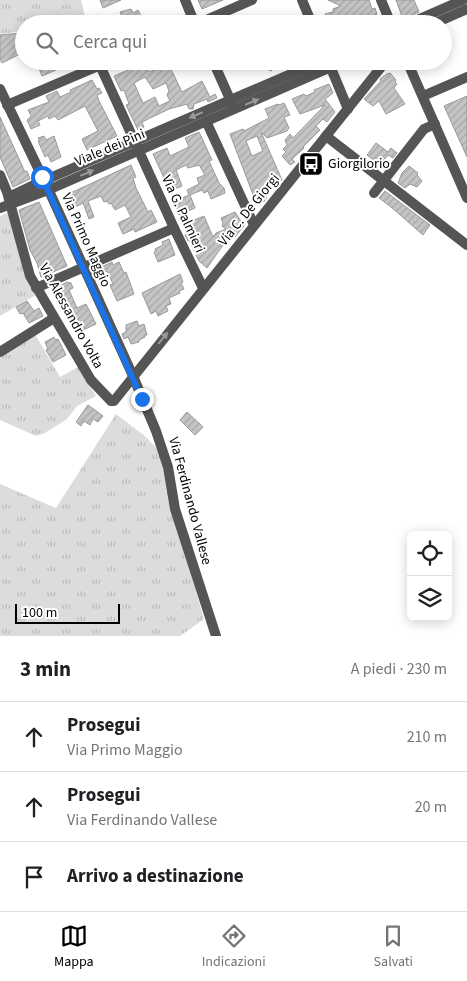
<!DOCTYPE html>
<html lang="it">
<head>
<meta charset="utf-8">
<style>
	:root { --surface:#fff; --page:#f6f6f6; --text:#202124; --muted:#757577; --line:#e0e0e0; --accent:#000 }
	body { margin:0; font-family:"Source Sans 3",sans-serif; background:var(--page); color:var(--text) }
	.controls { position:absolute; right:15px; bottom:15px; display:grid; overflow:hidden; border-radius:8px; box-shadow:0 2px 12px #0003 }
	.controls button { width:45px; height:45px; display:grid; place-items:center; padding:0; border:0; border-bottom:1px solid var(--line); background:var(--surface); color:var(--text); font:25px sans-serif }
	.scale { position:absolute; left:15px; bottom:12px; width:105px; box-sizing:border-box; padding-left:5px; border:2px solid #000; border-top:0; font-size:14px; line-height:18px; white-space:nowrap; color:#000; -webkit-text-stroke:4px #fff; paint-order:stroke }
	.stop { position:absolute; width:15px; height:15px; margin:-11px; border:4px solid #1a73e8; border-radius:50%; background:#fff }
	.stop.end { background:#1a73e8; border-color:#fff; box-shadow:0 1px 5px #0008 }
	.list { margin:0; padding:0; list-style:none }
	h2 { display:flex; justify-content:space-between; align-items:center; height:65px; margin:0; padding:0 20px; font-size:21px }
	h2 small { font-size:16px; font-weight:400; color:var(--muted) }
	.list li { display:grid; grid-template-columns:32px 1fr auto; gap:15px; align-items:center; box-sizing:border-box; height:70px; padding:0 20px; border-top:1px solid var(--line) }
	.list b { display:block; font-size:19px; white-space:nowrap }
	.list p { margin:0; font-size:16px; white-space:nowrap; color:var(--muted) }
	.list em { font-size:16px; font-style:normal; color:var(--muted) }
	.icon { flex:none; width:28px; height:28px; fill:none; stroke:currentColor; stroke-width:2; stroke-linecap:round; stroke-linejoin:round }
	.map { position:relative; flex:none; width:467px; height:636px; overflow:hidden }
	.search { position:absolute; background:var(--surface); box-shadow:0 2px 12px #0003; left:15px; right:15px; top:15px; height:55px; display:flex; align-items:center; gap:12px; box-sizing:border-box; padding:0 18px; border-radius:28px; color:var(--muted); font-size:19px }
	.sheet { height:275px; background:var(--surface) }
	nav { display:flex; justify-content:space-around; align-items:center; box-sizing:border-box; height:70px; border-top:1px solid var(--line); background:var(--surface); font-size:14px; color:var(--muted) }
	nav a { display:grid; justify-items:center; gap:2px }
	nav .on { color:var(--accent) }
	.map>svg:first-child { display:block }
	.grass { fill:url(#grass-tufts) }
	.building { fill:url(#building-hatch); stroke:#999; fill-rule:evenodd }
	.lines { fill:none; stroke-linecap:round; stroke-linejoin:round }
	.minor { stroke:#555; stroke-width:10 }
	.oneway { fill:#999 }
	.route { stroke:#1a73e8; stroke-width:6 }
	.labels { text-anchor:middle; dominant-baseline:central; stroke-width:4; stroke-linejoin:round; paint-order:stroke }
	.street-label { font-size:14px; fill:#000; stroke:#fff }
	.poi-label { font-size:14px; fill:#000; stroke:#fff; text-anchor:start }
</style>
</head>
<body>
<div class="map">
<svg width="467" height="636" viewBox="0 0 467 636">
	<defs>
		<pattern id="grass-tufts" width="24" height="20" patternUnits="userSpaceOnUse" patternTransform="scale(1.25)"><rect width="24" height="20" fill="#dcdcdc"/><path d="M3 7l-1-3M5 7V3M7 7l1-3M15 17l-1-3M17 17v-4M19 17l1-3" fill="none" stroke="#bbb"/></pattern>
		<pattern id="building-hatch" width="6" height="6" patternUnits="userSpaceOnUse" patternTransform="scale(1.25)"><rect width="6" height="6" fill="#c4c4c4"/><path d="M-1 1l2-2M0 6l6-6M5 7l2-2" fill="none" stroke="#a7a7a7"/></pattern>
	</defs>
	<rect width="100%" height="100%" fill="#fff"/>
	<!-- grass -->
	<g class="grass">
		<polygon points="0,0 81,0 86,21 78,24 24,24 24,31 0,34"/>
		<polygon points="9,212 23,269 36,295 0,316 0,216"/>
		<polygon points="35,334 60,377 78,367 96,396 77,406 67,419 45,433 36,436 0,420 0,356"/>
		<polygon points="116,414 145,436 159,451 165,474 170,501 204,619 180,636 0,636 0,484 56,508"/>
	</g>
	<!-- building -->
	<g class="building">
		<polygon points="100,0 121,0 103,8"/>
		<polygon points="198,0 223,0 202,9"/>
		<polygon points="328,0 369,0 372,9 375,8 377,14 372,16 375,24 355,24 354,21 348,24 331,24 327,20 325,14 333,12 333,9 341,6"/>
		<polygon points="396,0 414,0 419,12 403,19"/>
		<polygon points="131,9 133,13 138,10 145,24 125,24 120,12"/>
		<polygon points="22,33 24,52 2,63 0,59 0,35"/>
		<polygon points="41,61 77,61 42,76 37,63"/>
		<path d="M 141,61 L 144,61 L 149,72 L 164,65 L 165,67 L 169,65 L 182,92 L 202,81 L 210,97 L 215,94 L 217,98 L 208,102 L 207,99 L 194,104 L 193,109 L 189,109 L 187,104 L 169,109 L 142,122 L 144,127 L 138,130 L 126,105 L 129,104 L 124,90 L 121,91 L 114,76 L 133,68 L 132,65 ZM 145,77 L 153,89 L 166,83 L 169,91 L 167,95 L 170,101 L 159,106 L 155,97 L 143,103 L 134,83 Z"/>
		<polygon points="260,61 282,61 282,62 270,66 272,71 263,68"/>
		<polygon points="390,73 396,80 395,82 397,84 394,88 405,104 386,114 379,101 373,106 364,99 381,81 380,79 387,74"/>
		<polygon points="92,80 97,89 99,88 102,93 97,95 99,101 117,136 87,150 82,139 98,131 85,106 58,120 55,116 49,119 48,116 38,121 40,125 31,129 27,120 31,116 28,110 49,102 46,96 57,91 60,97 71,92 70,90"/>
		<polygon points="329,84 333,93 325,99 335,112 327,122 323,119 316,126 320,130 303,147 304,148 302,150 292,159 295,162 290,165 282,156 286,152 283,149 287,145 285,140 290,134 293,138 325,105 300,114 292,99 304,94 306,96 315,92 314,90"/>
		<polygon points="467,96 467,157 444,106"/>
		<path d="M 284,103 L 290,115 L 284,117 L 289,128 L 287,131 L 267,138 L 261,132 L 282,180 L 263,189 L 267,198 L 264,200 L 265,201 L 257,205 L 230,134 L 243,129 L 244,131 L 269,118 L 265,109 L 278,104 L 279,105 ZM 257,136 L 263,151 L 252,156 L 246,141 Z"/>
		<polygon points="0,117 25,172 27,171 30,179 13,187 0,157"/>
		<polygon points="199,132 212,160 209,161 219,183 224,188 225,193 211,199 208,191 204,193 202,190 190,195 195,208 179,215 175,201 189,195 187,190 199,184 197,178 205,175 199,165 188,168 186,165 176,170 182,186 170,191 153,154 167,148 170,156 189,147 185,138"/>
		<polygon points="44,136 46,140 54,136 61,157 51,162 48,155 45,157 38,141 40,141 38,138"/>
		<polygon points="376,143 388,152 391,148 397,153 393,158 388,155 380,165 367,155"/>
		<polygon points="131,165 136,177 133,178 136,188 148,212 151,210 157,222 135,232 134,229 123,234 118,223 131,217 125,205 115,210 111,203 109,204 107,201 104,202 101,196 88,201 94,217 89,219 83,203 70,210 64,196"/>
		<polygon points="409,166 418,173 417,175 422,181 417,187 410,184 405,188 398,183 402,173"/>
		<polygon points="385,191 430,225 423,235 391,207 379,198"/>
		<polygon points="39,202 67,266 41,277 37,263 30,250 19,210"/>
		<polygon points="235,212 244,226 235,237 233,236 223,245 207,268 199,261 189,240 188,241 185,235 189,234 185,224 204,216 213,237 216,233 226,229 222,226 223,223 221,218"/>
		<polygon points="169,239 175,255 158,262 154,252 156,251 155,249 163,245 162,242"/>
		<polygon points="112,262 113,265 119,262 124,273 126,272 134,294 117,301 110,285 113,284 107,271 102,274 99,268"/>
		<polygon points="180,274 183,282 181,283 184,289 179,291 180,293 169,298 171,304 166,306 168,311 158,316 156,311 151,314 142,293"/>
		<polygon points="67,282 71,283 73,288 69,290 77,308 86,304 96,324 81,331 76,320 73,322 69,313 67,314 62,308 54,289"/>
		<polygon points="27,301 34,311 39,308 43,316 29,323 23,313 20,314 16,307"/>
		<polygon points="137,321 139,326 144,324 147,335 145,335 145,337 139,340 139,342 131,344 128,337 124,339 122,334 126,332 126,325"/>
		<polygon points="54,337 55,340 58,339 66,355 53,362 46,350 48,349 45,342"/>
		<polygon points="88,405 103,416 98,422 93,419 90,425 84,421 81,426 76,422"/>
		<polygon points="187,412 203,427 195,435 180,420"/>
	</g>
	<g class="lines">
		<!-- minor -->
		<g class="minor">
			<polyline points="185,0 195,24"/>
			<polyline points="302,0 312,24"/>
			<polyline points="381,0 391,24"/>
			<polyline points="197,24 252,0"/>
			<polyline points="408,24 463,0"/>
			<polyline points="433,24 467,9"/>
			<polyline points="98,61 174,228 203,288"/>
			<polyline points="213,61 233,106"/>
			<polyline points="328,61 348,109"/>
			<polyline points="407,61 467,198"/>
			<polyline points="0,89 50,193 133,376 156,431 168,467 175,509 216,636"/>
			<polyline points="423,96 467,77"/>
			<polyline points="7,105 110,61"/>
			<polyline points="206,121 254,225"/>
			<polyline points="326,136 467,245"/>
			<polyline points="0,175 7,192 30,276 91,380 111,401 114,401 386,61"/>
			<polyline points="374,193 424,129 435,124"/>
			<polyline points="9,204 13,195 36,184 321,61"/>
			<polyline points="0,208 48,190 345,61"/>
			<polyline points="36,288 174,228"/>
			<polyline points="0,352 54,318"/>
		</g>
	</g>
	<!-- one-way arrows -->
	<defs><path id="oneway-solid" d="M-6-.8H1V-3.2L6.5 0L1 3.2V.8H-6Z" transform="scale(1.25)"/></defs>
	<g class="oneway">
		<use href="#oneway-solid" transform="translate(252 102) rotate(-23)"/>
		<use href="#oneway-solid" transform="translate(196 115) rotate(157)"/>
		<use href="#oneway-solid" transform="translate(87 173) rotate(-23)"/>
		<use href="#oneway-solid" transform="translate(163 338) rotate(-51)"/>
	</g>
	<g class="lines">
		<!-- route -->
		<polyline class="route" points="42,177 142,399"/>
	</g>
	<!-- icons -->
	<defs>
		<symbol id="bus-square" viewBox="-11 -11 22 22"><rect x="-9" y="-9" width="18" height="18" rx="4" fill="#000" stroke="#fff"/><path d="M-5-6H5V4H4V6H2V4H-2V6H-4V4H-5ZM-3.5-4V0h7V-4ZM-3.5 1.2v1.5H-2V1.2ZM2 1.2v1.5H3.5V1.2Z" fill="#fff"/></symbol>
	</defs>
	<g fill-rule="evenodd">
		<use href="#bus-square" x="297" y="150" width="28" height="28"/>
	</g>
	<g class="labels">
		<!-- street labels -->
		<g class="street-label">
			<text transform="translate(110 148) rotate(-23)">Viale dei Pini</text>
			<text transform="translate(249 210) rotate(-51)">Via C. De Giorgi</text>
			<text transform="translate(183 214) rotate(65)">Via G. Palmieri</text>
			<text transform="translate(86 240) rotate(66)">Via Primo Maggio</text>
			<text transform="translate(71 316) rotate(61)">Via Alessandro Volta</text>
			<text transform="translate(190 501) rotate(75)">Via Ferdinando Vallese</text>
		</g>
		<!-- poi labels -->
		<g class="poi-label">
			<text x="328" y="164">Giorgilorio</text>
		</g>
	</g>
</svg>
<div class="controls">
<button><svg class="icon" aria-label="locate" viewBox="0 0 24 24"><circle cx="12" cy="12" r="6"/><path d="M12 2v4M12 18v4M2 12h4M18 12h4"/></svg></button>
<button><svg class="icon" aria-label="layers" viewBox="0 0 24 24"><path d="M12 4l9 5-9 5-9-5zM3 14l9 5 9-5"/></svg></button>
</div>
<div class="scale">100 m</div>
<div class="stop" style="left:42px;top:177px"></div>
<div class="stop end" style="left:142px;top:399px"></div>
<div class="search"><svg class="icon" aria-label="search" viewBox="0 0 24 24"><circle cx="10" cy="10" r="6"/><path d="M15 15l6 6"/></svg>Cerca qui</div>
</div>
<section class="sheet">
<h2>3 min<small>A piedi · 230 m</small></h2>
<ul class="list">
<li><svg class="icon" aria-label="ahead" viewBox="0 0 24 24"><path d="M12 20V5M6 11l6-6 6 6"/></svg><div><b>Prosegui</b><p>Via Primo Maggio</p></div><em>210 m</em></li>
<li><svg class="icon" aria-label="ahead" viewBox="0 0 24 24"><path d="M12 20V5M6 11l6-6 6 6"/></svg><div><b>Prosegui</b><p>Via Ferdinando Vallese</p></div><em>20 m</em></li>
<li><svg class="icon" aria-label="arrive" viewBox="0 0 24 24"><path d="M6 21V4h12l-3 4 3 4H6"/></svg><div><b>Arrivo a destinazione</b></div></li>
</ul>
</section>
<nav>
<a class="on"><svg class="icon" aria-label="map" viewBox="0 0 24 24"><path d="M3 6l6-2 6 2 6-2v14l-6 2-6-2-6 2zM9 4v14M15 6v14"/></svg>Mappa</a>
<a><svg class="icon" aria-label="directions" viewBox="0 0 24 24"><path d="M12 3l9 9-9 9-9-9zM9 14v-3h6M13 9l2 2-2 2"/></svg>Indicazioni</a>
<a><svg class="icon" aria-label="saved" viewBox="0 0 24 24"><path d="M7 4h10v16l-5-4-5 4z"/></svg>Salvati</a>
</nav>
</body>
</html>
